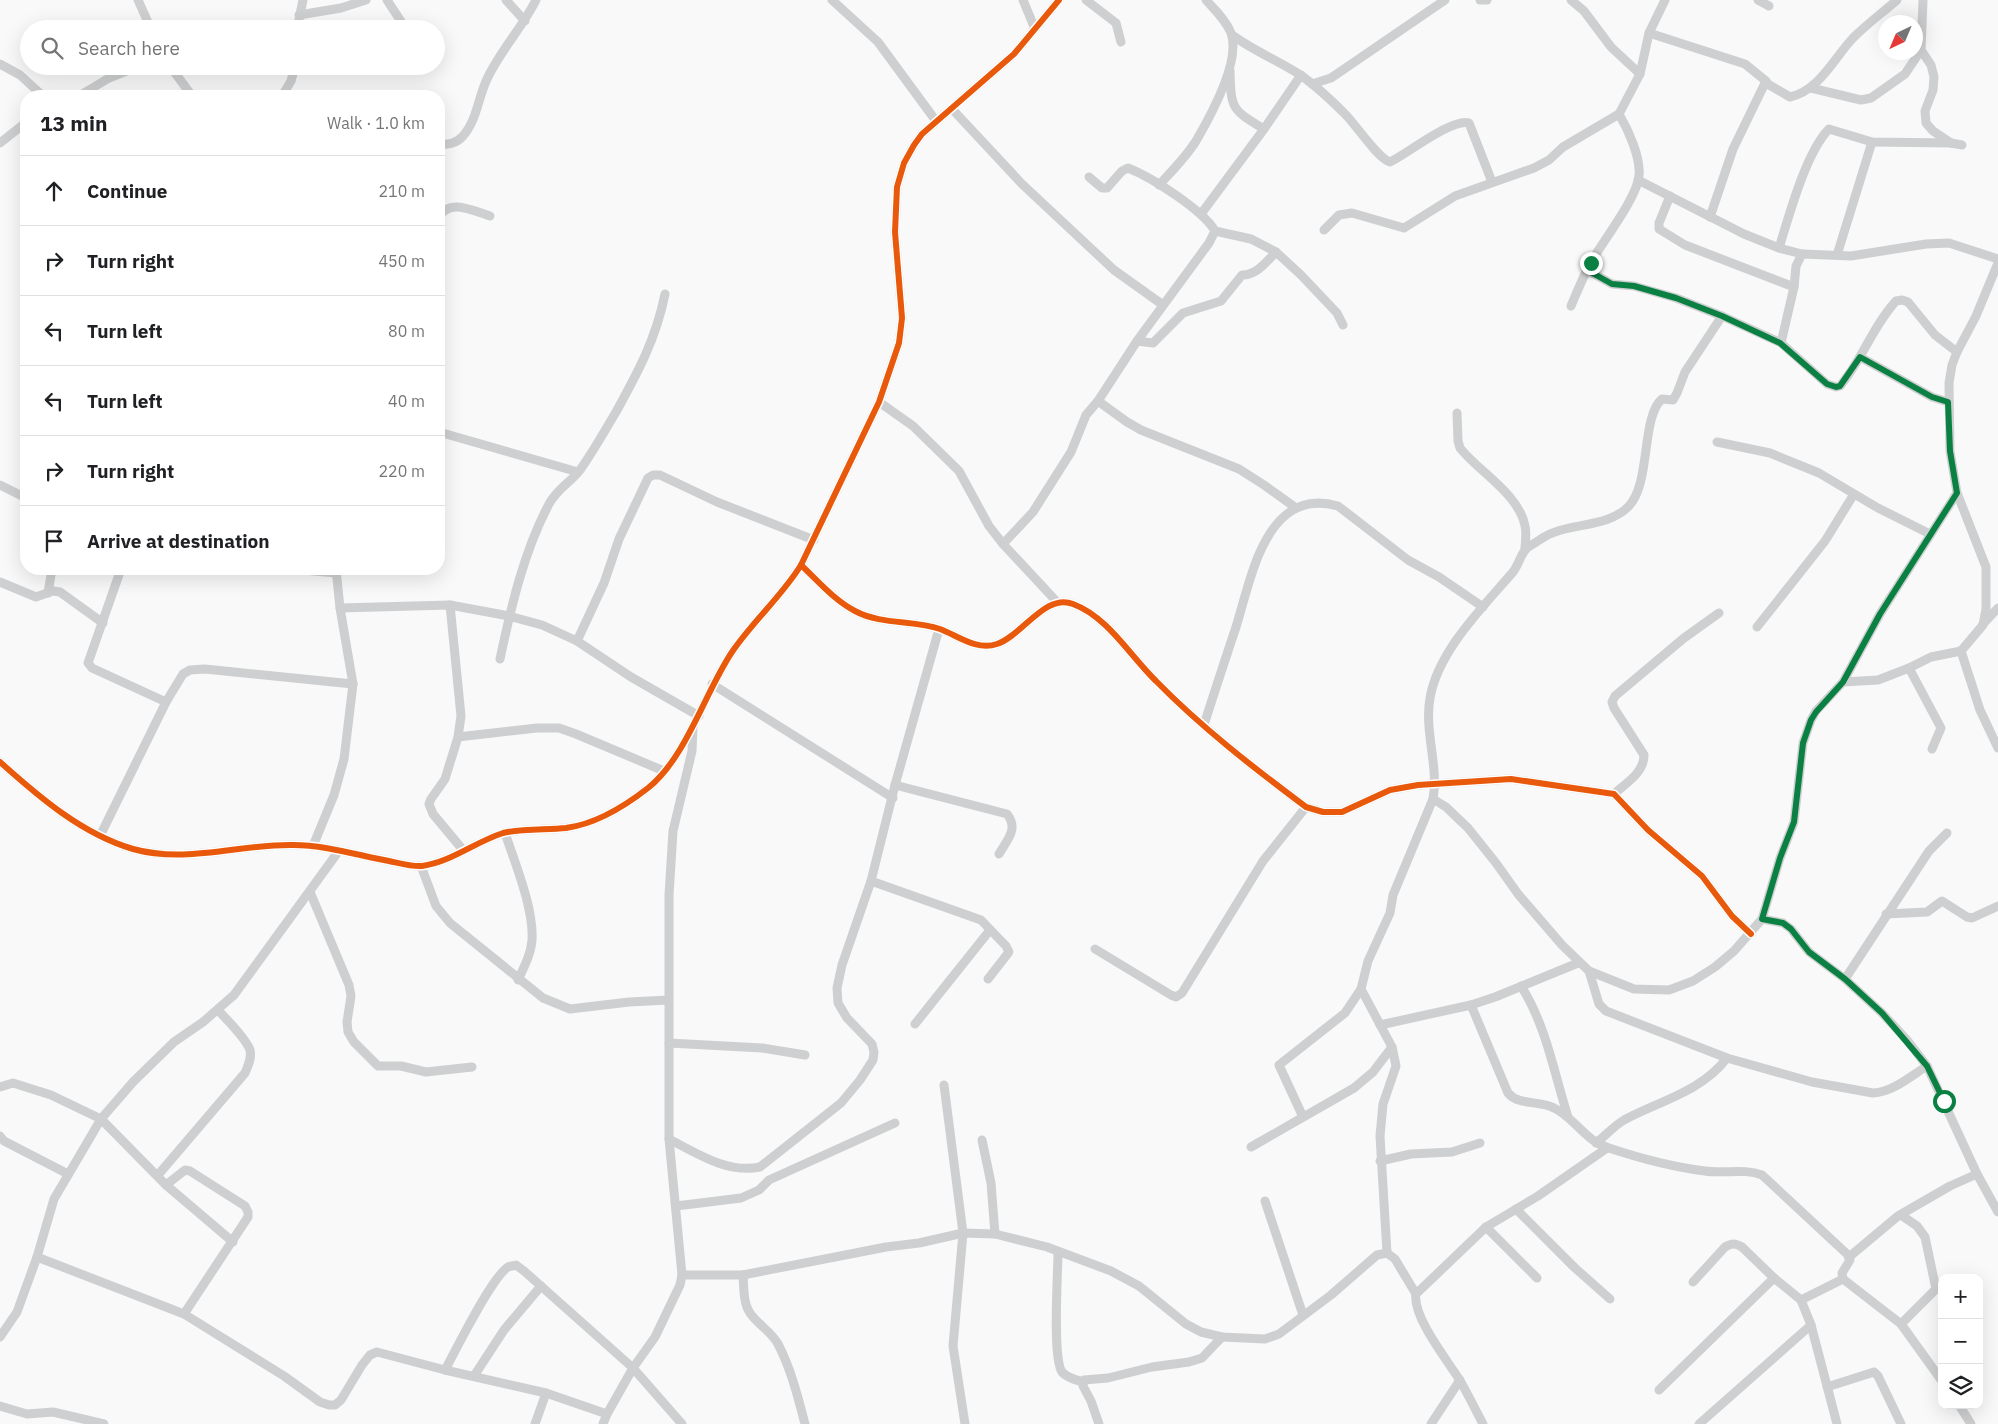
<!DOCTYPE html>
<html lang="en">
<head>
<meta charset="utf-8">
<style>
	:root { --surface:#fff; --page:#f6f6f6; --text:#202124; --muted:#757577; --line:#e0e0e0 }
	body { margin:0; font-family:"IBM Plex Sans",sans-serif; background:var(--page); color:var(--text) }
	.controls { position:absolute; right:15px; bottom:15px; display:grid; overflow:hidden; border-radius:10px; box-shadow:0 5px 20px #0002 }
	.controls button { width:45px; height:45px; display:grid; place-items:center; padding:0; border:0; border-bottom:1px solid var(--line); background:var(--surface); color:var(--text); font:25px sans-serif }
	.compass { position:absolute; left:1878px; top:15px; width:45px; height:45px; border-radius:50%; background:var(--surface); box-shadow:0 5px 20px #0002; rotate:224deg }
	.stop { position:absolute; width:15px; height:15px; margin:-11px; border:4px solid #0b8043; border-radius:50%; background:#fff }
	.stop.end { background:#0b8043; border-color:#fff; box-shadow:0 1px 5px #0008 }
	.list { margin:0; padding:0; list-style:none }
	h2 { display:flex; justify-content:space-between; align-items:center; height:65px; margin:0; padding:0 20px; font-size:21px }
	h2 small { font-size:16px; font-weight:400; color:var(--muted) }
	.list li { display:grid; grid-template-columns:32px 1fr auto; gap:15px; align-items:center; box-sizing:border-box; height:70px; padding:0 20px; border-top:1px solid var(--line) }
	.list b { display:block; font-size:19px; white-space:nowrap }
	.list em { font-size:16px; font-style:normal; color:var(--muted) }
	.icon { flex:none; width:28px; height:28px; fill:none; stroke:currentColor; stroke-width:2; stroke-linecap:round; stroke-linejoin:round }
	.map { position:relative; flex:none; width:1998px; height:1424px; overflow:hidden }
	.search { position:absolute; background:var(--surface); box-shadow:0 5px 20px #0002; left:20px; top:20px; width:425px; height:55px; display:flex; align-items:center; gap:12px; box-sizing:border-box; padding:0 18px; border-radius:28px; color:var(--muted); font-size:19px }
	.panel { position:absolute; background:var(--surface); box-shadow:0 5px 20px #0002; left:20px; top:90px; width:425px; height:485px; border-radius:20px }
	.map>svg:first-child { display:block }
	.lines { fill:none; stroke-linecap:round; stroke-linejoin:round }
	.minor { stroke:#cecfd0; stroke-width:9 }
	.cycleway-casing { stroke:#fff; stroke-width:9 }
	.cycleway { stroke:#e8590c; stroke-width:6 }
	.route { stroke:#0b8043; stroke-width:6 }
</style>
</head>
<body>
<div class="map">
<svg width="1998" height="1424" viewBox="0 0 1998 1424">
	<rect width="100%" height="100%" fill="#f9f9f9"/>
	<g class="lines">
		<!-- minor -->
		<g class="minor">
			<polyline points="138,0 151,29"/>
			<polyline points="387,0 406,29"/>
			<polyline points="506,0 525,21"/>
			<polyline points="832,0 878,42 936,121"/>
			<polyline points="1023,0 1035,29"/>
			<polyline points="1086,0 1116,23 1121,42"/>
			<polyline points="1480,0 1487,0"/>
			<polyline points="1571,0 1584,11 1611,47 1640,74"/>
			<polyline points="1758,0 1769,6"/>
			<polyline points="1923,0 1921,50 1931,65 1934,77 1933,90 1925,111 1926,123 1933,131 1951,143 1962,145"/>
			<polyline points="299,15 341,8 366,0"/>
			<polyline points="297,29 303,0"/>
			<polyline points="1649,33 1745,64 1766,81 1733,149 1710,217"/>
			<path d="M 1232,35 C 1254,51 1279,61 1302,76 C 1317,87 1330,99 1343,112 C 1355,123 1377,158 1390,162 C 1407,154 1452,118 1469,123 L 1492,182"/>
			<polyline points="0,64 20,75 43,96"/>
			<polyline points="170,66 192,96"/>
			<path d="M 1230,70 C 1231,109 1231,109 1264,129"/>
			<path d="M 1766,83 L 1790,97 C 1819,91 1834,58 1853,38 C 1867,24 1882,13 1897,0"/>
			<polyline points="1312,84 1331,78 1445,0"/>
			<polyline points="1811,88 1861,100 1871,98 1905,74 1921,50"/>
			<polyline points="79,96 109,78 139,66"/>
			<polyline points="282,96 291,81 295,66"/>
			<polyline points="953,110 1022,184 1114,270 1163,305"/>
			<polyline points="0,143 24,124"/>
			<path d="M 439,145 C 449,144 456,144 463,136 C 477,120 478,98 487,79 C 500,51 522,28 536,0"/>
			<polyline points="1638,180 1744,234 1779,248 1802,254 1851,256 1926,244 1949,243 1998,259"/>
			<path d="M 1159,185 C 1172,171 1186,157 1196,141 C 1210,117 1241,61 1231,33 C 1226,20 1215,10 1206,0"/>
			<polyline points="1670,196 1659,223 1659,229 1685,245 1794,287"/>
			<polyline points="1201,214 1264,129 1301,75"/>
			<path d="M 439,217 C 450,198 473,211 490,216"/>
			<polyline points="1324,230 1339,215 1352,213 1404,228 1455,196 1534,168 1549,160 1563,147 1619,114"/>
			<polyline points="1215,231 1251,239 1276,252 1301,275 1337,313 1343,325"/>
			<path d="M 1779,248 C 1789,216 1806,152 1829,129 L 1872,142 L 1951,143"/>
			<polyline points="1837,255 1872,142"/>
			<polyline points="1998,263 1976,316 1957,352 1952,365 1949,383 1950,451 1957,493 1986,567 1986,609 1983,625 1961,651 1980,710 1998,748"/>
			<path d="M 1587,270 L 1612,284 L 1634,286 L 1676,298 L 1722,316 L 1781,343 L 1827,384 L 1836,387 L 1840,386 C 1862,360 1873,326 1896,301 L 1902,300 L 1908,302 L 1935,335 L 1957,352"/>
			<path d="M 1571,306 C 1577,292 1583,277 1590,264 C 1602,242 1637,198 1639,176 C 1641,158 1628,129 1619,114 L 1640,74 L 1649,33 L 1665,0"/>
			<path d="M 1137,341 L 1153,343 L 1183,313 L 1221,301 L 1242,275 C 1257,275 1266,262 1276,252"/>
			<polyline points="1781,343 1794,287 1796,266 1802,254"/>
			<polyline points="1860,357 1932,397 1948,402"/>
			<polyline points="1098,401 1127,422 1141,430 1239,469 1264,485 1296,508"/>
			<polyline points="879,402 913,426 959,471 989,526 1003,544 1057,602"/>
			<path d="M 1457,413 L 1458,441 L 1460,448 C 1479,472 1519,494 1525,526 C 1527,533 1525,542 1525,550"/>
			<polyline points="439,432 578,472"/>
			<polyline points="1717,442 1770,453 1819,473 1878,508 1930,534"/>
			<polyline points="0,485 26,498"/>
			<path d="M 1003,544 L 1033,512 L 1071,452 L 1086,415 L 1098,401 L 1137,341 L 1209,243 L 1215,231 C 1203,210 1151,177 1128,168 L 1122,171 L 1107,188 L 1102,188 L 1089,177"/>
			<path d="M 801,565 C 818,581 834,600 855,611 C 881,625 913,620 940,629 C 958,636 977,651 997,644 C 1023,635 1045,593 1073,604 C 1108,617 1130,656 1156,681 C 1202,728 1254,768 1306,807 L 1323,812 L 1342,812 L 1390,790 L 1418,785 L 1511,779 L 1614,794 L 1648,830 L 1702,876 L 1732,916 L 1751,934"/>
			<polyline points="121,569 88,663 92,668 166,702"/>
			<polyline points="292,569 336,573"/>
			<polyline points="0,582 36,597 53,591 60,592 103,623"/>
			<polyline points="48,593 52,569"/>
			<polyline points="450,605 461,716 458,737 445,779 431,799 429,804 433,814 463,850"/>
			<polyline points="340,608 450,605 509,616 542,625 577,641 631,677 699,716"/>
			<polyline points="1983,624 1998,608"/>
			<polyline points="1757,627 1825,541 1854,494"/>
			<polyline points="577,641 604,583 619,539 648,478 653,475 660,475 717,502 814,540"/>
			<path d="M 500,659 C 511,607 524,551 549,504 C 558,488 570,483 580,470 C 593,452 604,432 616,412 C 638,372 656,339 665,294"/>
			<polyline points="1909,668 1941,728 1932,749"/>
			<polyline points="1843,682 1878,680 1909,668 1931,657 1961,651"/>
			<polyline points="712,684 893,798"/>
			<path d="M 1204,725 C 1214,693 1225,660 1236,627 C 1247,592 1257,537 1287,514 C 1302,502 1320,501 1338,506 L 1408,560 L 1439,577 L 1483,607"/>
			<polyline points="458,737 537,728 559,728 576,734 664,771"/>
			<path d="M 0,762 C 39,797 82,834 133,849 C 187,864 239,844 293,845 C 325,845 357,855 389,861 C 399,863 412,867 422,866 C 451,862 475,842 503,833 C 523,828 546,830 566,828 C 596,824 625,806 648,788 C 686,758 705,692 732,652 C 753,621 782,596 801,565 L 879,402 L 899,343 L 902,318 L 895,232 L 897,187 L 904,163 L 914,145 L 922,134 L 1014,54 L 1059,0"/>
			<path d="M 895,785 L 1007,814 C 1019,829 1007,840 999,854"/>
			<path d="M 1614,794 C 1626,783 1644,773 1644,755 L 1614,708 L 1612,702 L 1615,696 L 1684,638 L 1719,613"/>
			<polyline points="1433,799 1446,807 1468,828 1496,863 1518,894 1562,945 1589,971 1634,989 1669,990 1693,981 1715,967 1734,951 1762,919 1780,858 1794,822 1803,743 1811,720 1816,711 1843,682 1880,614 1957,493"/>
			<path d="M 505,833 C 515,863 534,909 532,940 C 531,954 524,967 518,980"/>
			<polyline points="100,836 166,702 183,674 190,670 205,669 353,684"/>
			<polyline points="313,846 334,795 344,759 353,684 340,608 336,569"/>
			<polyline points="421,866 436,906 450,923 543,998 570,1009 629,1002 669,1000"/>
			<polyline points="871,881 981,920 1006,946 1009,952 988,979"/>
			<polyline points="310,892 349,985 351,996 347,1022 348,1032 354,1042 378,1066 401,1066 426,1072 472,1067"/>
			<polyline points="1886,914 1927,912 1942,901 1967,917 1972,918 1998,906"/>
			<polyline points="1762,919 1783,923 1791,929 1809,952 1845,979 1882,1013 1907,1040 1927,1066 1977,1174 1998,1212"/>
			<polyline points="1095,949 1171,995 1176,997 1182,993 1263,861 1306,807"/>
			<path d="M 1589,971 L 1599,1004 L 1606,1011 L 1727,1058 L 1812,1082 L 1873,1093 C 1893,1092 1911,1076 1927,1066"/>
			<polyline points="1845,979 1929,851 1947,833"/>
			<path d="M 1521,986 C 1546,1025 1554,1073 1568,1117"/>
			<path d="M 1471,1005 L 1508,1093 C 1519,1106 1539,1100 1554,1108 C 1575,1118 1585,1141 1609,1148 C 1639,1158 1673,1167 1705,1171 C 1724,1174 1744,1168 1762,1175 L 1847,1254 L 1850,1260 L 1842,1273 L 1843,1279 L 1901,1324 L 1942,1381"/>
			<polyline points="915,1024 990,930"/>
			<polyline points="1380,1025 1471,1005 1495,997 1578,963"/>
			<polyline points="669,1043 762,1048 805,1055"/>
			<polyline points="944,1085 963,1233 953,1346 965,1424"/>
			<polyline points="0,1087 13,1083 51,1095 101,1119 166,1185 233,1242"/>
			<polyline points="1303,1117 1279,1065 1345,1013 1361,989"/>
			<polyline points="0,1136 4,1141 68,1174"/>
			<path d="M 669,1139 C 696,1153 728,1174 760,1167 L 841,1103 L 860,1080 L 873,1060 L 874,1052 L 872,1044 L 847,1018 L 838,1003 L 837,988 L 842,965 L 871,881 L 895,785 L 939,629"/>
			<polyline points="982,1140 991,1183 995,1234"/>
			<path d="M 1596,1143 C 1605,1136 1614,1126 1624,1120 C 1659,1101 1701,1092 1727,1058"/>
			<polyline points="1251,1147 1354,1088 1373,1072 1392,1047"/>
			<polyline points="1380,1161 1411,1154 1452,1152 1480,1143"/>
			<path d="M 158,1175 L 245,1073 C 248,1066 252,1058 250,1050 C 246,1038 227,1020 218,1010"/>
			<polyline points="166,1185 185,1170 190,1171 245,1206 248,1212 248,1217 184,1314"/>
			<polyline points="1265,1201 1303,1315"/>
			<polyline points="676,1206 741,1198 759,1190 769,1180 895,1123"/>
			<polyline points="1516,1209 1575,1268 1610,1299"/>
			<polyline points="1486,1227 1537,1278"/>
			<path d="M 1058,1252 C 1058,1274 1052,1357 1062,1372 C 1067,1378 1076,1380 1083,1382"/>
			<path d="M 1387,1253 L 1380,1136 L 1383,1104 L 1396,1066 L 1392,1047 L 1361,989 L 1368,961 L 1390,913 L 1393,895 L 1433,799 C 1439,766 1424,732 1430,698 C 1438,651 1483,607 1513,572 C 1518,566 1521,554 1526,549 C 1530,545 1537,542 1541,539 C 1567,521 1606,530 1629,506 C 1651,483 1641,417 1662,399 L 1673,400 L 1677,393 L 1685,372 L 1722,316"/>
			<polyline points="37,1257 184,1314 284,1376 320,1402 329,1405 335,1405 341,1400 362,1365 370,1355 377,1352 445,1370 546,1393 607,1414"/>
			<polyline points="1849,1257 1898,1216 1950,1186 1977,1174"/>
			<polyline points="682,1275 743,1275 886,1247 919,1243 963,1233 995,1234 1047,1247 1111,1271 1139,1286 1186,1324 1201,1332 1222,1337 1265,1339 1279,1334 1331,1295 1377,1255 1387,1253 1395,1259 1416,1294"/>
			<path d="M 743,1275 C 744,1287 743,1303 750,1313 C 758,1325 771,1331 778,1344 C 791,1369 798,1397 805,1424"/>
			<path d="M 1693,1282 L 1725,1247 C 1732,1243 1735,1243 1742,1247 L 1774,1278 L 1801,1300 L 1811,1325 L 1837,1424"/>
			<polyline points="1801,1300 1843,1279"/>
			<polyline points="1901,1324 1936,1289 1925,1237 1917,1226 1901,1215"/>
			<polyline points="0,1337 17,1312 37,1257 54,1199 101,1119 133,1082 174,1042 203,1022 234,995 338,852"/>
			<path d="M 445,1370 C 456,1350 491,1278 508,1267 C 510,1266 514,1266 516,1265 L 524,1271 L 633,1368 L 682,1424"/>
			<polyline points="474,1376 504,1330 541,1286"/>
			<polyline points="1827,1387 1874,1372 1878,1376 1901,1424"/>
			<polyline points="1659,1390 1774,1278"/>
			<polyline points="1959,1405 1971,1424"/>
			<polyline points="0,1406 27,1414 53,1412 104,1424"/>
			<polyline points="535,1424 546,1393"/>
			<polyline points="603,1424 607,1414 633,1368 655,1337 680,1285 682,1275 669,1139 669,895 673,831 692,751 693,726"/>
			<polyline points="1099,1424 1091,1401 1083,1386 1084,1380 1108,1378 1152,1367 1189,1362 1202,1358 1222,1337"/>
			<polyline points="1431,1424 1460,1380"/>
			<path d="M 1483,1424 C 1475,1409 1468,1394 1459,1379 C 1447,1360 1412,1316 1416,1294 L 1486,1227 L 1538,1196 L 1607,1148"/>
			<polyline points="1699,1424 1811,1325"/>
		</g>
		<defs>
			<g id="cycleway">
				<path d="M 801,565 C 818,581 834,600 855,611 C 881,625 913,620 940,629 C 958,636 977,651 997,644 C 1023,635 1045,593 1073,604 C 1108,617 1130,656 1156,681 C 1202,728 1254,768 1306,807 L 1323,812 L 1342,812 L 1390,790 L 1418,785 L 1511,779 L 1614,794 L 1648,830 L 1702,876 L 1732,916 L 1751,934"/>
				<path d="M 0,762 C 39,797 82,834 133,849 C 187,864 239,844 293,845 C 325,845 357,855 389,861 C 399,863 412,867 422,866 C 451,862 475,842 503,833 C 523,828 546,830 566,828 C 596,824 625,806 648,788 C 686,758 705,692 732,652 C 753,621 782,596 801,565 L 879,402 L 899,343 L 902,318 L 895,232 L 897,187 L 904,163 L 914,145 L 922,134 L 1014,54 L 1059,0"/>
			</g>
		</defs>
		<!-- cycleway casing -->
		<use href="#cycleway" class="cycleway-casing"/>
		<!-- cycleway -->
		<use href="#cycleway" class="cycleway"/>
	</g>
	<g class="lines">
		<!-- route -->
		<polyline class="route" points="1591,263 1587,270 1612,284 1634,286 1676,298 1722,316 1780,343 1827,384 1836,387 1840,386 1860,357 1932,397 1948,402 1950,451 1957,493 1880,614 1843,682 1816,712 1811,720 1803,743 1794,822 1780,858 1762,919 1783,923 1791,929 1809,952 1845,979 1882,1013 1927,1066 1944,1101"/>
	</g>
</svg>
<div class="controls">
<button>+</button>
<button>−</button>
<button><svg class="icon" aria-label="layers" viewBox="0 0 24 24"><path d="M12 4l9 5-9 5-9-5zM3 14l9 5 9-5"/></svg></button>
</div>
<svg class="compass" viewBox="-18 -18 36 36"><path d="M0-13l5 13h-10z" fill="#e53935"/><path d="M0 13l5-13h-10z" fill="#757577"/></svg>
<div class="stop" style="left:1944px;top:1101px"></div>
<div class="stop end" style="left:1591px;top:263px"></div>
<div class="search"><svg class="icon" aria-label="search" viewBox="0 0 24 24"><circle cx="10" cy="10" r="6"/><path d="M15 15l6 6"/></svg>Search here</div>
<section class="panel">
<h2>13 min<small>Walk · 1.0 km</small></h2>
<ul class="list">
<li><svg class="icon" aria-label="ahead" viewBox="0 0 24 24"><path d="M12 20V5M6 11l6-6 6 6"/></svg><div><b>Continue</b></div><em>210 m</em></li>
<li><svg class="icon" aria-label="right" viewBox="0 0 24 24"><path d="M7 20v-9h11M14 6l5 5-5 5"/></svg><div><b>Turn right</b></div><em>450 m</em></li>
<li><svg class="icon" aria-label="left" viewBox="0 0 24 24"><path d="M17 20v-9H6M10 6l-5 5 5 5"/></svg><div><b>Turn left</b></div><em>80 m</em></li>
<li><svg class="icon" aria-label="left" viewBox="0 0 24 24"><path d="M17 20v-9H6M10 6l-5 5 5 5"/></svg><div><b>Turn left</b></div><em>40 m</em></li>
<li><svg class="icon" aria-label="right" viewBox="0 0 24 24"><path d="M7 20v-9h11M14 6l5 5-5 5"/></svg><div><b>Turn right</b></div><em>220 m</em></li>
<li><svg class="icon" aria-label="arrive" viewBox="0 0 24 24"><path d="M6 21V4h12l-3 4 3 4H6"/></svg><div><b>Arrive at destination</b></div></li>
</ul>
</section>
</div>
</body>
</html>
